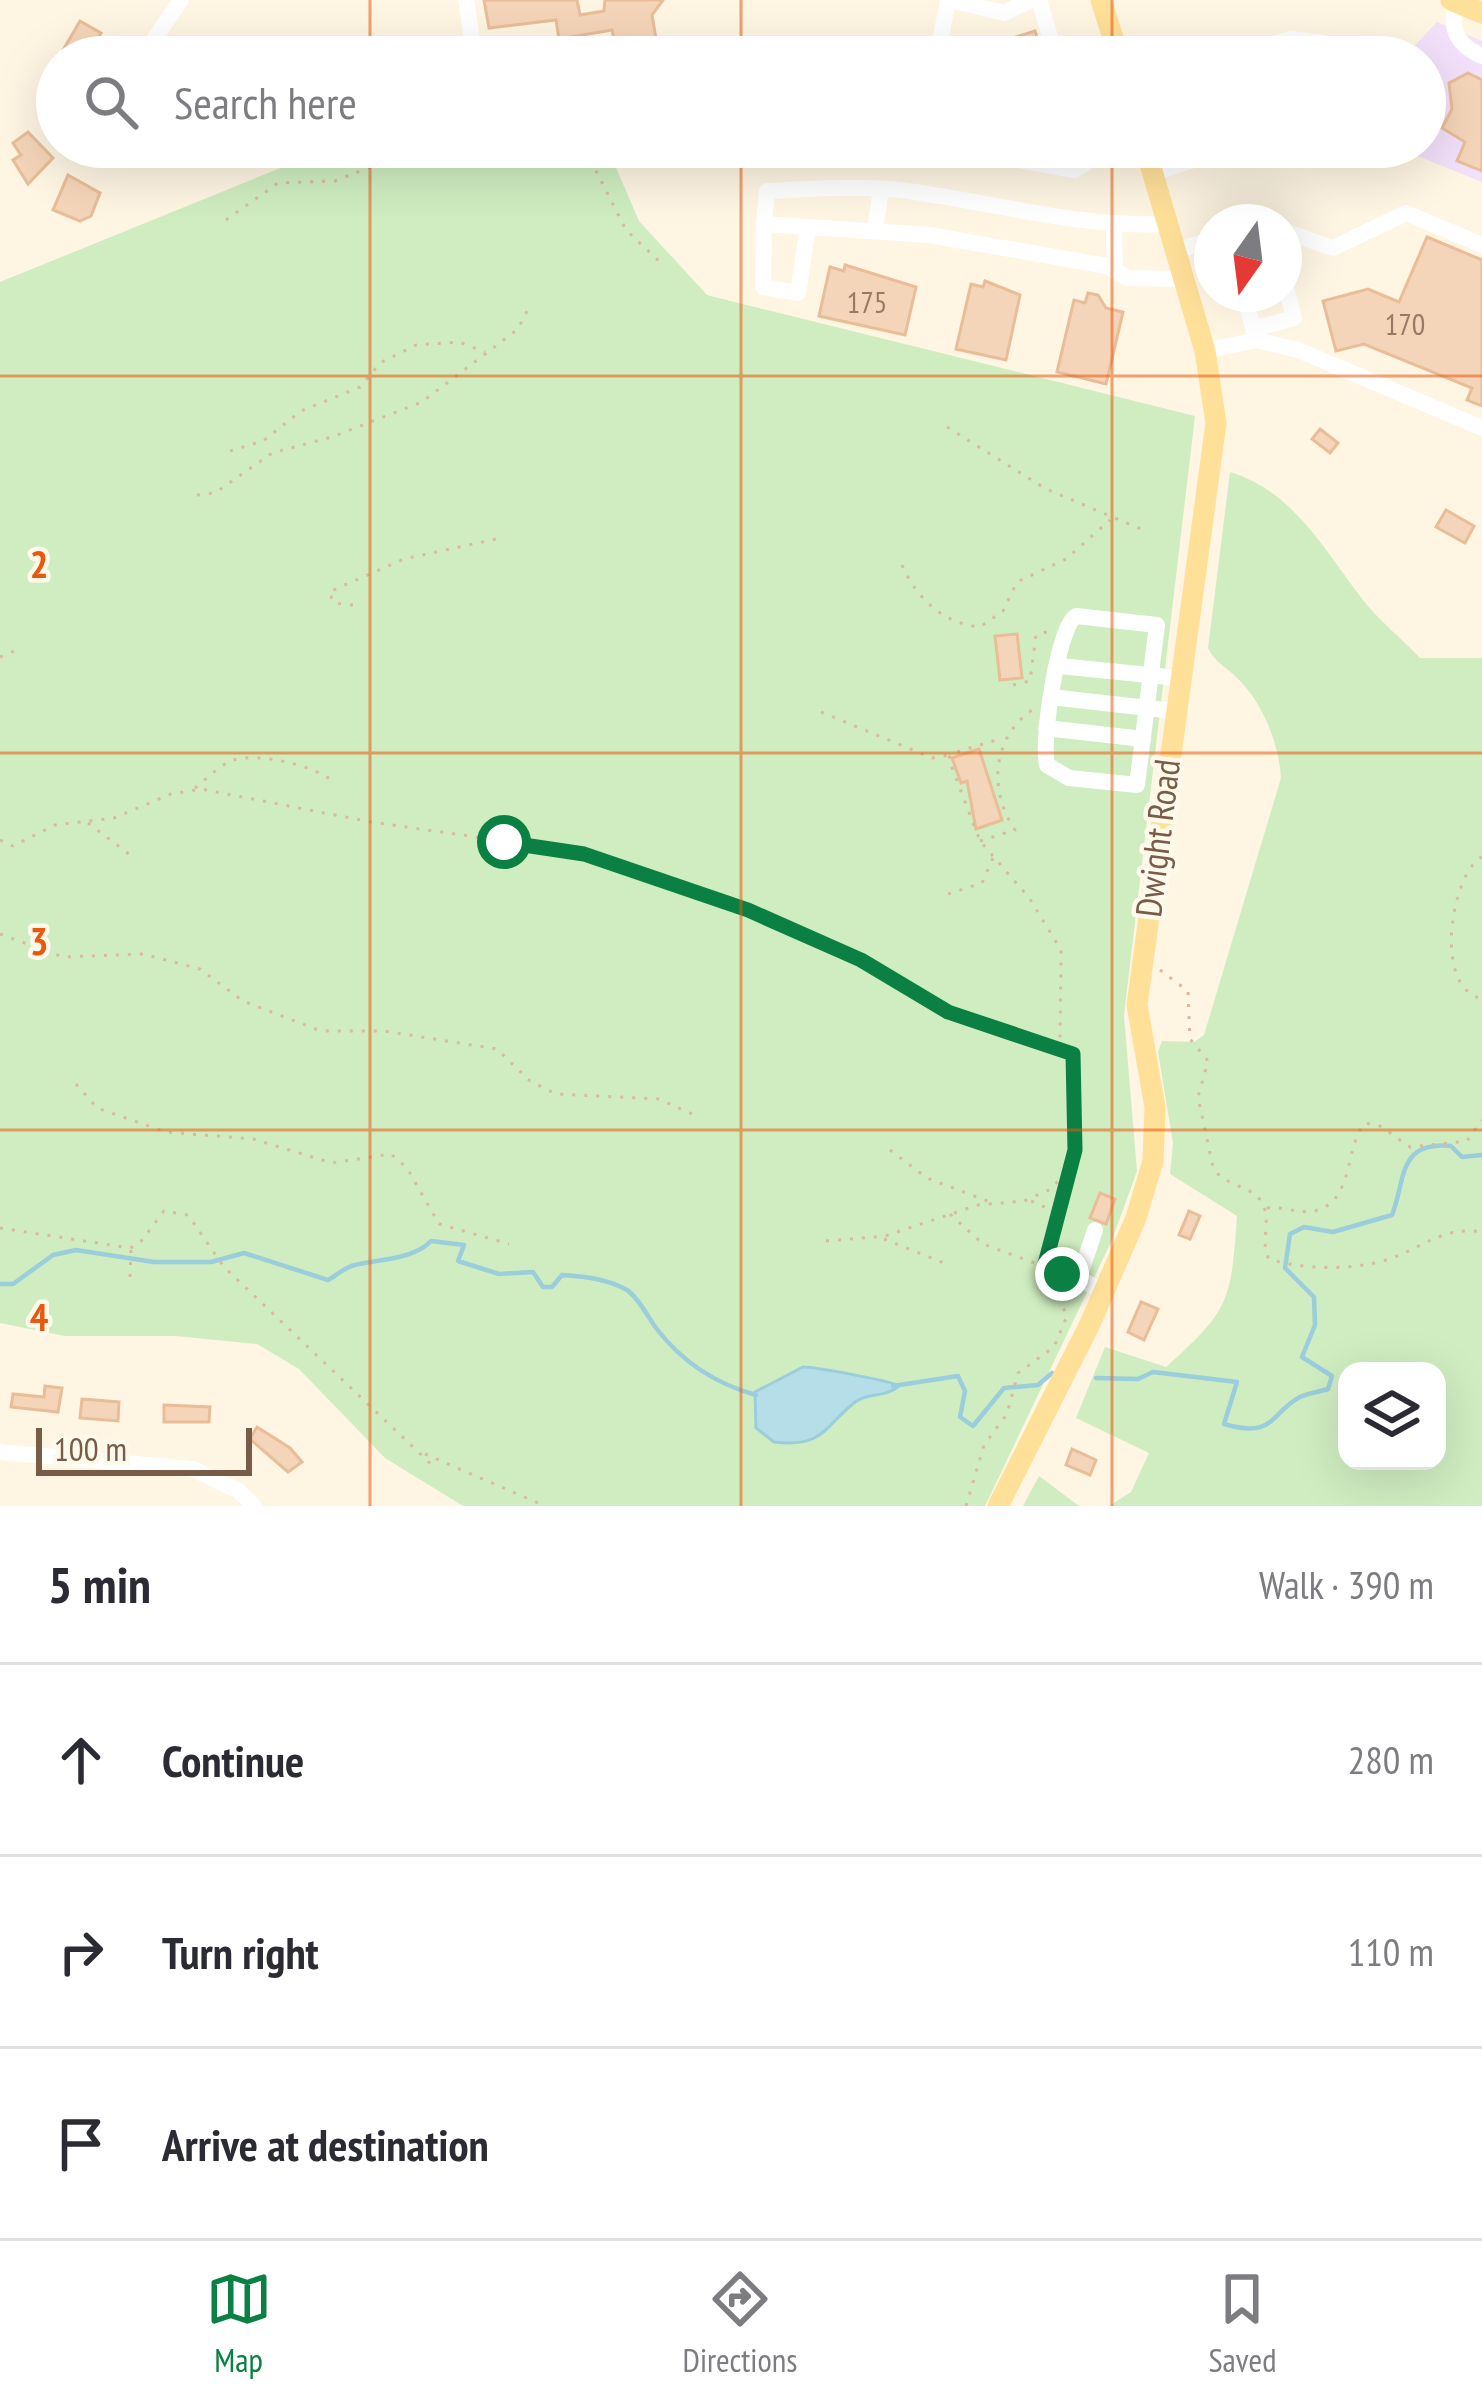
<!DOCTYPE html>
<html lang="en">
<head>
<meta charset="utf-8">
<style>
	:root { --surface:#fff; --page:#f2f2f3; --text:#2b2b33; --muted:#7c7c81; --line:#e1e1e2; --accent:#0b8043 }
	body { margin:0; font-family:"PT Sans Narrow",sans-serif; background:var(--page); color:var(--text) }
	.controls { position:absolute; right:36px; bottom:36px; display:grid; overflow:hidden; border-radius:24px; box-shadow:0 12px 48px #0002 }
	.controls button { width:108px; height:108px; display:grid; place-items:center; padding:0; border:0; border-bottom:3px solid var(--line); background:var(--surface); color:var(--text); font:60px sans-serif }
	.compass { position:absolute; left:1194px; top:204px; width:108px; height:108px; border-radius:50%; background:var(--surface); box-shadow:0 12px 48px #0002; rotate:194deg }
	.scale { position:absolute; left:36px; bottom:30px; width:216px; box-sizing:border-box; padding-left:12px; border:6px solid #785c47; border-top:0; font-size:33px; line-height:42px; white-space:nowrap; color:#785c47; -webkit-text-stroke:9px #fff9eb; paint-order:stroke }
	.stop { position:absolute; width:36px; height:36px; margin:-27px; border:9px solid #0b8043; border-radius:50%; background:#fff }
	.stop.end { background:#0b8043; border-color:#fff; box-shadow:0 3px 12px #0008 }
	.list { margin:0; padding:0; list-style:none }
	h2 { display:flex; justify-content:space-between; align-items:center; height:156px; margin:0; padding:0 48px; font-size:51px }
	h2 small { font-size:39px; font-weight:400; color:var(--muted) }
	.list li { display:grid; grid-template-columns:78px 1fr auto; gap:36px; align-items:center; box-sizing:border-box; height:192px; padding:0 48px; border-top:3px solid var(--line) }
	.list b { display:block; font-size:45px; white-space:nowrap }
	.list em { font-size:39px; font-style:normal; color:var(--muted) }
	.icon { flex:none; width:66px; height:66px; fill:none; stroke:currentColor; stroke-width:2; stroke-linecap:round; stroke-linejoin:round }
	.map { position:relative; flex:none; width:1482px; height:1506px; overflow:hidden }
	.search { position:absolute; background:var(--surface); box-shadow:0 12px 48px #0002; left:36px; right:36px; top:36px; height:132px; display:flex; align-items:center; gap:30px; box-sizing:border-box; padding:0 42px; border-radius:66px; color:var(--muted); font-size:45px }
	.sheet { height:732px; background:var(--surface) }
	nav { display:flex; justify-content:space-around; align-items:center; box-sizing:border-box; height:168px; border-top:3px solid var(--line); background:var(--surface); font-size:33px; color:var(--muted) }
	nav a { display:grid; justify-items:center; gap:6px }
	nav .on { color:var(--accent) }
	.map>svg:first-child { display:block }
	.education { fill:#f3e0fa }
	.green { fill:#cfedc1; fill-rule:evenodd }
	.water { fill:#b6dee9; stroke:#9ccddc; stroke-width:3 }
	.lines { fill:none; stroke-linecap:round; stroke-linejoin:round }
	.stream { stroke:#9ccddc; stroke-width:4.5 }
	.building { fill:#f5d5b9; stroke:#e9bd98; stroke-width:3 }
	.path { stroke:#dbb99c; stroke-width:3; stroke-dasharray:3 9; stroke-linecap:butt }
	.minor { stroke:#fff; stroke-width:16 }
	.major { stroke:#ffe099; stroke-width:21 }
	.route { stroke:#0b8043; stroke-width:15 }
	.grid { fill:none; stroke:#e8590c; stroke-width:3; stroke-opacity:0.55 }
	.labels { text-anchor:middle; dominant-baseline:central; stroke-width:9; stroke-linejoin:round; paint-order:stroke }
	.number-label { font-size:30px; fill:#977a64 }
	.street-label { font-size:36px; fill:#785c47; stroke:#fff9eb }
	.grid-label { font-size:39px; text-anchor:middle; font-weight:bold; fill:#e8590c; stroke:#fff9eb; stroke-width:9; stroke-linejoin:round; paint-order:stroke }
</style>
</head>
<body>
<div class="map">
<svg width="1482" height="1506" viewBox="0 0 1482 1506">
	<rect width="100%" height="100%" fill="#fef5e3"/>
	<!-- education -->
	<polygon class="education" points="1437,22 1482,41 1482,182 1395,147 1425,147 1425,57 1404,57"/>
	<!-- green -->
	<g class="green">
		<polygon points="346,147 602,147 608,149 639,221 707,295 1195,416 1124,1015 1137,1171 1112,1240 985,1506 463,1506 385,1458 299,1369 257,1344 176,1336 65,1336 0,1323 0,282 300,160"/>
		<path d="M 1230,472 C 1296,492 1326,554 1367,605 C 1383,624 1403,640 1420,658 L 1482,658 L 1482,1506 L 1109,1506 L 1131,1492 L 1149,1453 L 1076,1418 L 1105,1347 L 1166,1367 C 1230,1310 1231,1301 1237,1216 L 1170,1174 L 1173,1143 L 1158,1052 L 1162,1041 L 1194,1042 L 1204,1035 L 1281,778 C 1279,743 1262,700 1234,675 C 1223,665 1215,662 1208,648 ZM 1347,1371 L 1437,1371 L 1437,1461 L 1347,1461 Z"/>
		<polygon points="1039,1476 1079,1506 1023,1506"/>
	</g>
	<!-- water -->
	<path class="water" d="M 803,1367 C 815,1367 892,1381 899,1386 C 885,1398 868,1392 855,1402 C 824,1427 823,1448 774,1442 L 756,1428 L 755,1392 Z"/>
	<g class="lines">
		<!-- stream -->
		<g class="stream">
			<path d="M 0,1284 L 13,1284 L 53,1255 L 76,1250 L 154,1262 L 211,1262 L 244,1253 L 328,1280 C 337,1275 345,1267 355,1265 C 378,1259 413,1260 431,1241 L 464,1245 L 458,1261 L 499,1274 L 533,1272 L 543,1287 L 552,1287 L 562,1275 C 583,1276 608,1279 627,1290 C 638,1297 648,1317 656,1328 C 682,1362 716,1384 756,1395"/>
			<path d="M 1096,1378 L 1138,1379 L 1153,1372 L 1237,1382 L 1224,1424 C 1275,1439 1270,1413 1300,1397 C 1308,1393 1319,1392 1328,1389 L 1332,1376 L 1302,1357 L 1315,1325 L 1314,1297 L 1285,1268 L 1290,1234 L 1304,1227 L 1333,1232 L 1392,1215 C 1406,1180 1397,1141 1451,1146 L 1462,1157 L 1482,1155"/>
			<polyline points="893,1386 958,1376 965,1391 960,1417 973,1426 1004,1388 1038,1385 1052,1373"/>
		</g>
	</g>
	<!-- building -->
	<g class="building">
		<polygon points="484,0 577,0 580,15 604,11 605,0 663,0 652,15 659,57 618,57 612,30 559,39 556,20 489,28"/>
		<polygon points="80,21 101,33 89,54 59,57"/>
		<polygon points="1035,31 1043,57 995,57 991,45"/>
		<polygon points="236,44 240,57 204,57 203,55"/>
		<polygon points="1468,73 1482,80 1482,171 1457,161 1465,142 1442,128 1452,109 1449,83"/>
		<polygon points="28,132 53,158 28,184 13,160 21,155 13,143"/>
		<polygon points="163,147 200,147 191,163 183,159 179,166 164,156 168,150"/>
		<polygon points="68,175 100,193 91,216 80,221 53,210"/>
		<polygon points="1427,237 1482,260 1482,406 1467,400 1472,388 1364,344 1336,351 1323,301 1368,289 1399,302"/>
		<polygon points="845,265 916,287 905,335 819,316 830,267 844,271"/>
		<polygon points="985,281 1020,295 1006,360 956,349 971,284 983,287"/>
		<polygon points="1088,293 1098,295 1106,308 1123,312 1106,384 1057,372 1074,300 1085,303"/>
		<polygon points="1320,429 1338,443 1330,453 1312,439"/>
		<polygon points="1446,510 1474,526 1465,543 1436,527"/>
		<polygon points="1017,634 1022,678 1000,680 995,636"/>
		<polygon points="979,749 1002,820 976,829 967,781 961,783 952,758"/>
		<polygon points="1100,1193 1115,1199 1106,1224 1090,1218"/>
		<polygon points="1189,1211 1200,1216 1190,1239 1179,1235"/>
		<polygon points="1141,1302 1158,1309 1144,1340 1128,1332"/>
		<polygon points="45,1386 62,1388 58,1412 11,1407 13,1394 44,1397"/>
		<polygon points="82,1399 119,1402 118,1421 80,1418"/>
		<polygon points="164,1405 210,1407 209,1422 164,1422"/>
		<polygon points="257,1427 290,1448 302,1462 288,1472 250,1439"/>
		<polygon points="1072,1449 1096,1460 1090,1475 1066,1465"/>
	</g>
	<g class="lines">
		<!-- path -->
		<g class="path">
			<polyline points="569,147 594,167 626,230 661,263"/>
			<polyline points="226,220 278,183 335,181 420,147"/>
			<polyline points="947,427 1046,489 1148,532"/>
			<polyline points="230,451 263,441 301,411 360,387 380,363 416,345 459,342 485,352"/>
			<polyline points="197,495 215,493 272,453 332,437 422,402 518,329 528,309"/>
			<path d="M 902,565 C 916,598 944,624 980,627 L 1003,611 L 1017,582 L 1066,559 L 1110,520"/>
			<polyline points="353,605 334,603 329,592 404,559 496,539"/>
			<polyline points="0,657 19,649"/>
			<polyline points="1013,685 1030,681 1036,635 1050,631"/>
			<polyline points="821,712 932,758 948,755"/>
			<path d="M 195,788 C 207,779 220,764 234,760 C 259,752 317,766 335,783"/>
			<polyline points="88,823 129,854"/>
			<polyline points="0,840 13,846 55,825 114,818 171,794 201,789 371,822 568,850 762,915 861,960 948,1012 1069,1050"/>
			<path d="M 980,841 L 1015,830 C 987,788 993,735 1035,708"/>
			<path d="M 1482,857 C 1454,869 1430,986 1482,999"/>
			<polyline points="948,894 982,883 993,858"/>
			<polyline points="0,934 63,957 143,954 200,969 243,1001 321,1031 384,1031 497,1049 530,1081 556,1094 659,1099 692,1114"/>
			<path d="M 1160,970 L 1188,991 L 1190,1039 L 1208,1061 L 1198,1097 L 1213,1167 C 1224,1187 1249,1184 1261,1201 C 1273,1220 1259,1242 1269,1259 C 1305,1270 1356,1271 1392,1258 C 1425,1246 1444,1226 1482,1232"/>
			<polyline points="76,1084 97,1108 166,1132 253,1139 332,1163 391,1154 407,1168 439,1224 509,1244"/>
			<polyline points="890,1150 927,1178 990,1202"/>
			<polyline points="1031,1201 1060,1214"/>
			<path d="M 1267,1208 C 1282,1206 1300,1214 1314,1211 C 1355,1202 1344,1147 1365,1123 L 1380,1126 L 1410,1147 L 1467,1141 L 1482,1120"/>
			<polyline points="950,1214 983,1244 1067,1275"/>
			<polyline points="0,1228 130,1248 139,1244 164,1211 188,1215 224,1267 435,1468"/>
			<polyline points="884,1239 949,1265"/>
			<polyline points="826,1241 885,1236 978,1205 1024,1201 1051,1189 1070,1167"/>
			<polyline points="130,1277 131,1249"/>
			<polyline points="425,1454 545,1506"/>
			<path d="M 966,1506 L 984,1445 L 1007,1414 L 1018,1373 L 1054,1347 L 1067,1316 L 1044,1268 C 1069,1200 1075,1134 1077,1062 L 1060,1041 L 1061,950 L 1030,899 L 980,841 L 949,760 L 950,754 L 1003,738"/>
		</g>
		<!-- minor -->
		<g class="minor">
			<polyline points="466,0 474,51 525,45"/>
			<polyline points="950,0 1004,13 1031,0"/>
			<polyline points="1039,0 1056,57"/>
			<path d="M 1457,2 C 1448,29 1457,45 1482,56"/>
			<polyline points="142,57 181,0"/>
			<polyline points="937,57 948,0"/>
			<polyline points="1225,57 1291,39 1323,43 1329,57"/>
			<polyline points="944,147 1074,170 1085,164 1082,147"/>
			<polyline points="1153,173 1234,147"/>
			<polyline points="764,224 763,287 798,293 808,227"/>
			<path d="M 1168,224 C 1081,228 995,203 908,191 C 862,185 814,189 767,191 L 764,224 L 929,235 L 1107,266 L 1128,278 L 1184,279"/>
			<polyline points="1114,227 1115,271"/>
			<polyline points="875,229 881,189"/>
			<polyline points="1284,231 1333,248 1406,213 1482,245"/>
			<polyline points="1176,251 1212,239"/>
			<polyline points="1244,294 1256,339"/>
			<polyline points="1253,329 1294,318 1284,279"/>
			<polyline points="1205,351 1256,340 1298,350 1482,428"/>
			<path d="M 1076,616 L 1157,625 L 1137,785 L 1069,778 L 1047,765 C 1041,741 1058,626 1076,616 Z"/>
			<polyline points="1060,666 1178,678"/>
			<polyline points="1051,697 1174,711"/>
			<polyline points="1046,728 1143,739"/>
			<polyline points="1095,1230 1079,1278 1103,1292"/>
			<polyline points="0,1452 193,1469 239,1491 254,1506"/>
		</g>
		<!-- major -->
		<g class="major">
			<polyline points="1101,0 1119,57"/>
			<polyline points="1451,0 1482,13"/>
			<polyline points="998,1506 1089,1326 1136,1218 1153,1161 1155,1107 1137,1005 1216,423 1205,351 1145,147"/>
		</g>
	</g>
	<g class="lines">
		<!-- route -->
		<polyline class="route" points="504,842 584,854 748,910 861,960 948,1012 1073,1054 1075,1150 1044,1268 1062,1274"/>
	</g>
	<!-- grid -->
	<path class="grid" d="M 370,0 L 370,57M 741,0 L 741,57M 1112,0 L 1112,57M 370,147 L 370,1506M 741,147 L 741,1506M 1112,147 L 1112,1506M 0,376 L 1482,376M 0,753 L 1482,753M 0,1130 L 1482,1130"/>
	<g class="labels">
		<!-- number labels -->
		<g class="number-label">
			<text x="867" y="301">175</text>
			<text x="1405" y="323">170</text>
		</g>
		<!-- street labels -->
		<g class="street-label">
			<text transform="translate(1157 838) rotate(-83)">Dwight Road</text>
		</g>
	</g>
	<g class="grid-label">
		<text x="39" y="578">2</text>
		<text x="39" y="955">3</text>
		<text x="39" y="1331">4</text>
	</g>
</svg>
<div class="controls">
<button><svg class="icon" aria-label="layers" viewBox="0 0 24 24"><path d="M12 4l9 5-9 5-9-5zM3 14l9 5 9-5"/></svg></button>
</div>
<svg class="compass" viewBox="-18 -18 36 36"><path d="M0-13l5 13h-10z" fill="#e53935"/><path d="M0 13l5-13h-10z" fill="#7c7c81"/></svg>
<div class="scale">100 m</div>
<div class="stop" style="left:504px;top:842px"></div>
<div class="stop end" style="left:1062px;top:1274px"></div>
<div class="search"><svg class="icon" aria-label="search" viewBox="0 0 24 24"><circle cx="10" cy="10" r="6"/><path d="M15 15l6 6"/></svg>Search here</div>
</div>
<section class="sheet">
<h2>5 min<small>Walk · 390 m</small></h2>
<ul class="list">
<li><svg class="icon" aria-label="ahead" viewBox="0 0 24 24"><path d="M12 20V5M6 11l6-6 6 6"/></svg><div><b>Continue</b></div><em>280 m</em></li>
<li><svg class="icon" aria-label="right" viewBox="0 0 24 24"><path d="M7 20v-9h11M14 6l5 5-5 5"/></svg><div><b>Turn right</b></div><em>110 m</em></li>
<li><svg class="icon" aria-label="arrive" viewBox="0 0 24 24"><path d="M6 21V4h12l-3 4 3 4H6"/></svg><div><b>Arrive at destination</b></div></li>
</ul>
</section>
<nav>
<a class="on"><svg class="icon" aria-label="map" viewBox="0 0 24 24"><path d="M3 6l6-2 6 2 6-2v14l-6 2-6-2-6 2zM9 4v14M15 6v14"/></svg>Map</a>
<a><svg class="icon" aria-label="directions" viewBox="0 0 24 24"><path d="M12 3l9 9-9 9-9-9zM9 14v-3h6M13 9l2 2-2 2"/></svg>Directions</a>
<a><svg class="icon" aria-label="saved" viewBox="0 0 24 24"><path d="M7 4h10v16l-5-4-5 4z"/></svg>Saved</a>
</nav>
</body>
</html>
